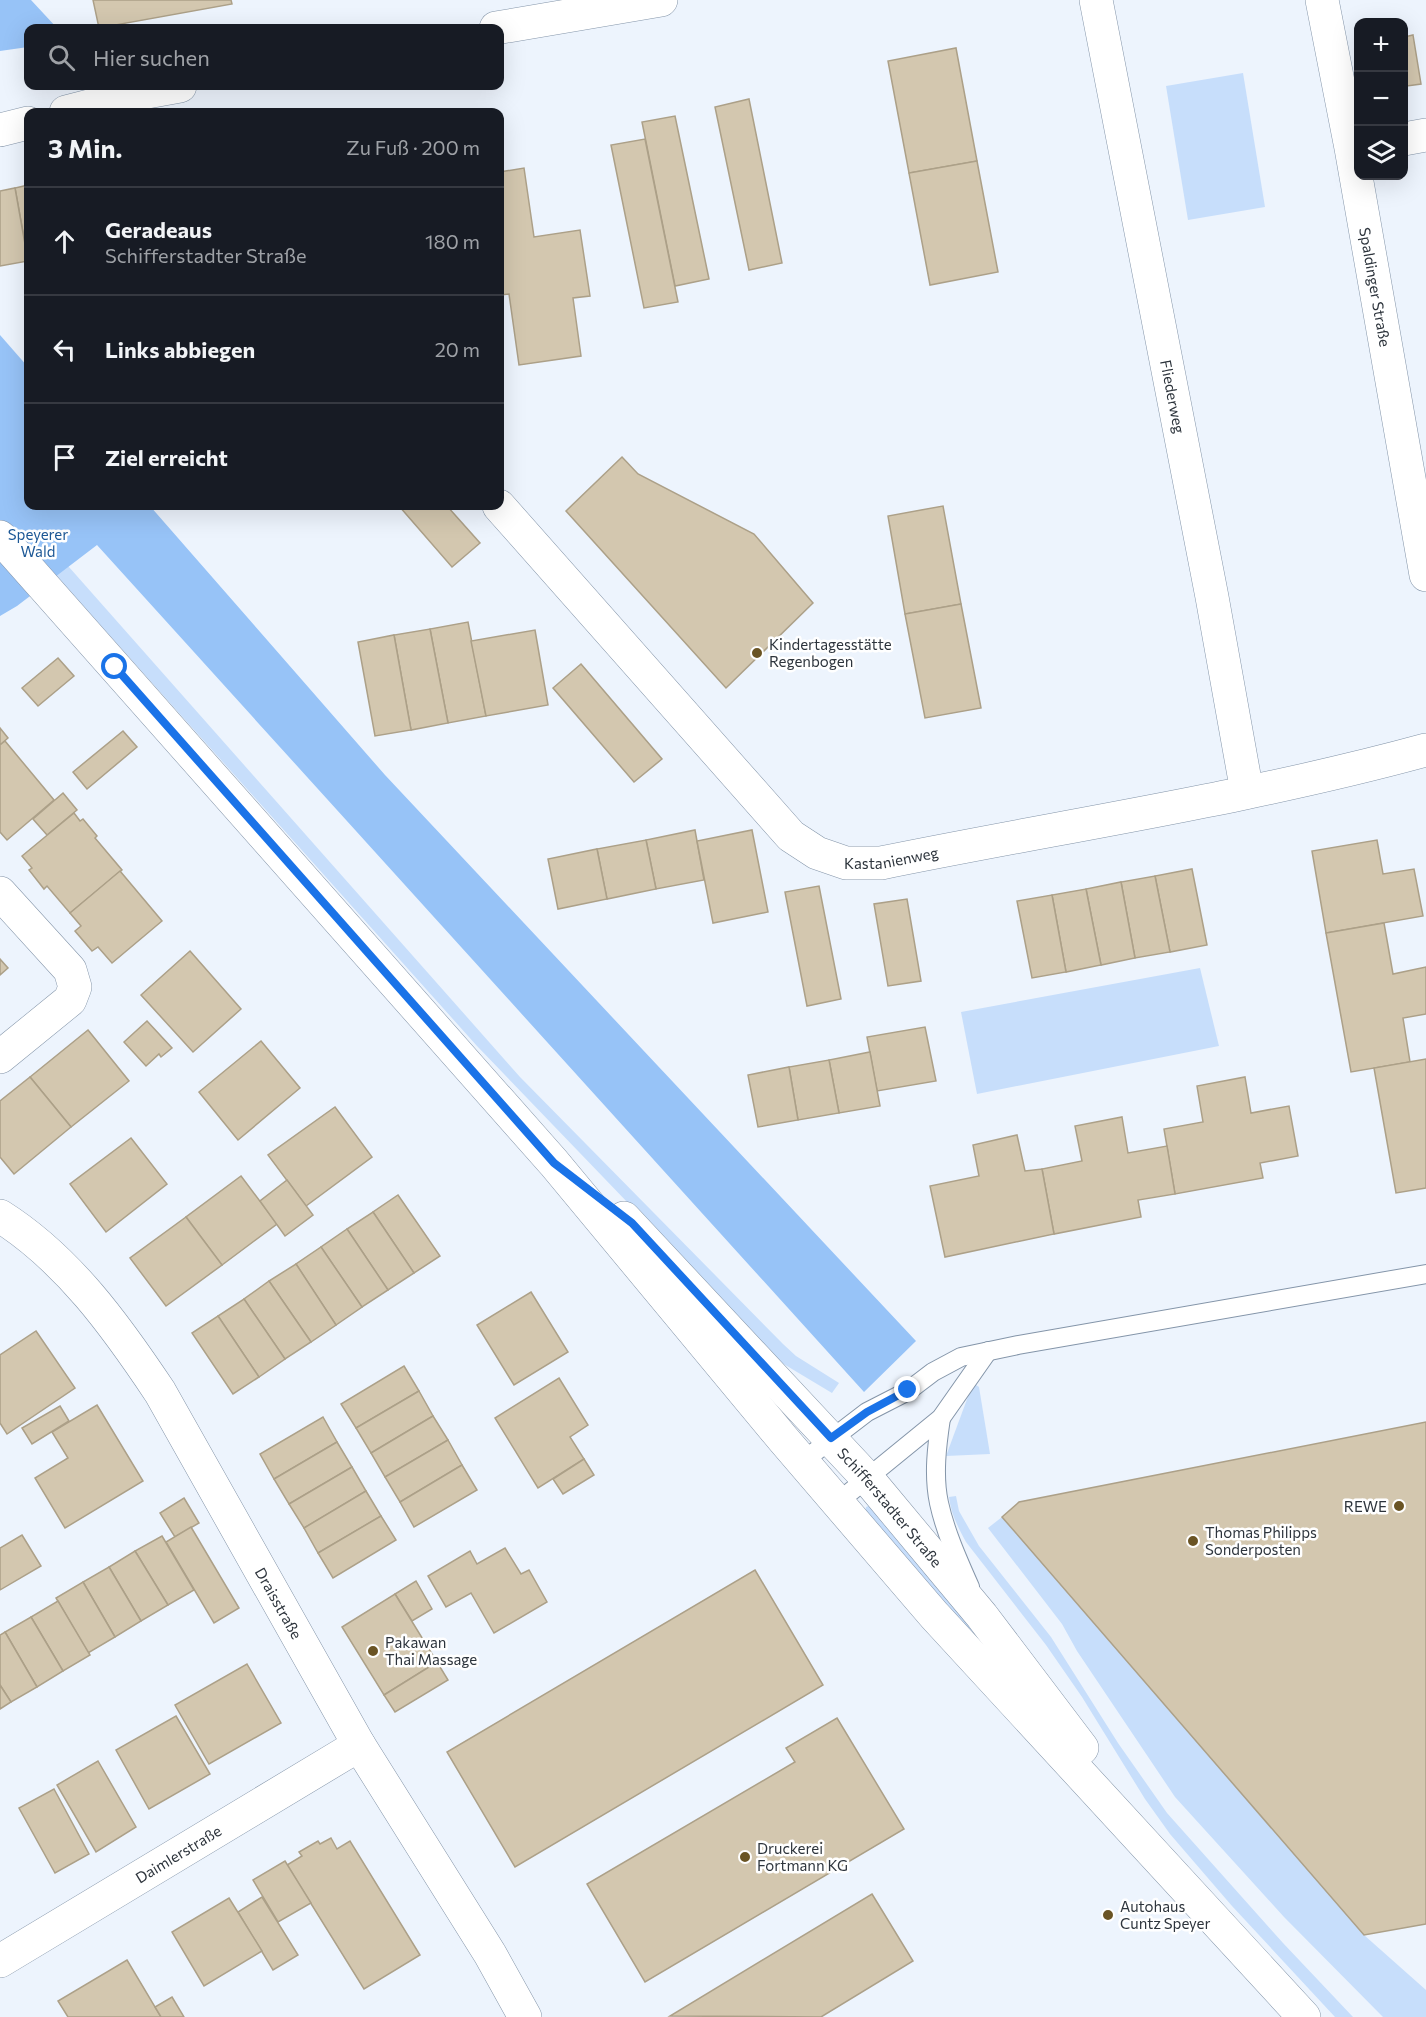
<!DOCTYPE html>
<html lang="de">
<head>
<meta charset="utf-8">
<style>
	:root { --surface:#171b24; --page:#20242c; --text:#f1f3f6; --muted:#9ea1a6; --line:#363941 }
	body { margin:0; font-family:Commissioner,sans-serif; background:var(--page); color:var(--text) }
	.controls { position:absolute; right:18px; top:18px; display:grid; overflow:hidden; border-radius:12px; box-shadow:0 6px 24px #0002 }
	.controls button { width:54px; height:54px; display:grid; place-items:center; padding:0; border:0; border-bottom:2px solid var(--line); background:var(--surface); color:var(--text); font:30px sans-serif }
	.stop { position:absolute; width:18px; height:18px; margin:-14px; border:4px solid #1a73e8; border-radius:50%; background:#fff }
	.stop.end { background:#1a73e8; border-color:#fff; box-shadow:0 2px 6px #0008 }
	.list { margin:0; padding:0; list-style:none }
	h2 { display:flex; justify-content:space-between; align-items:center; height:78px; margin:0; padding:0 24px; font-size:26px }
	h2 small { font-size:20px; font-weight:400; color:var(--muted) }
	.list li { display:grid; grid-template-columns:39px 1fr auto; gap:18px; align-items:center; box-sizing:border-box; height:108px; padding:0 24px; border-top:2px solid var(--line) }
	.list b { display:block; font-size:22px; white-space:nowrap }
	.list p { margin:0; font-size:20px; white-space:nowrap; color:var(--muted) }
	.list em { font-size:20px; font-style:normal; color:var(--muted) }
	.icon { flex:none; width:33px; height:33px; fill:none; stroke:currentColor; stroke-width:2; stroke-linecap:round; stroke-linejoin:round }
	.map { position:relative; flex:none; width:1426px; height:2017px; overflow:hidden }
	.search { position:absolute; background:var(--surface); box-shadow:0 6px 24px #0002; left:24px; top:24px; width:480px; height:66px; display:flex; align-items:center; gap:15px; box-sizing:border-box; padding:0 21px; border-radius:12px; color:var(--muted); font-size:22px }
	.panel { position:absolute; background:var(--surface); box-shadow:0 6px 24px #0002; left:24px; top:108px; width:480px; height:402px; border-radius:12px }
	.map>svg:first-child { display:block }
	.green { fill:#c7defb }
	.forest { fill:#97c3f7 }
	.building { fill:#d3c7af; stroke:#aca088; stroke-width:1.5 }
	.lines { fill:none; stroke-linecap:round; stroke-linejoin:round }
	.service-casing { stroke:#8495a9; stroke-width:20 }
	.minor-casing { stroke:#8495a9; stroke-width:34 }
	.tertiary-casing { stroke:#8495a9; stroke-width:34 }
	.secondary-casing { stroke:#8495a9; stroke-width:34 }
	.service { stroke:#fff; stroke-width:18 }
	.minor { stroke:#fff; stroke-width:33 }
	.tertiary { stroke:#fff; stroke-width:33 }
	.secondary { stroke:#fff; stroke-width:33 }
	.route { stroke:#1a73e8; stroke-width:8 }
	.poi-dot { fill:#6a5424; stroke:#fff; stroke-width:2 }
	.labels { text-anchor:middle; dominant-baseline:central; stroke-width:5; stroke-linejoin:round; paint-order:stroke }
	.street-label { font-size:15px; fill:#2d343c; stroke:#fff }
	.park-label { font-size:15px; fill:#1c5795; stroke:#fff }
	.poi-label { font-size:15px; fill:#2d343c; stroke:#fff; text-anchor:start }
</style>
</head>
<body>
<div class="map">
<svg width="1426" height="2017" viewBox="0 0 1426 2017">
	<rect width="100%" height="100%" fill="#edf4fd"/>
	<!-- green -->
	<g class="green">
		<polygon points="1243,73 1265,207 1188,220 1166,86"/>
		<polygon points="0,489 520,1077 783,1344 796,1356 839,1383 832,1393 782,1363 477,1046 0,513"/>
		<polygon points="1200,968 1219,1046 977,1094 961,1012"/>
		<polygon points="973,1383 979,1387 990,1454 946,1456"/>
		<path d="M 956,1496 L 959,1511 L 979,1546 L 1051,1637 L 1118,1743 L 1167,1813 L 1283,1943 L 1353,2017 L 1335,2017 L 1232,1906 L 1170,1834 L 1145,1799 L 1082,1697 L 1046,1645 L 966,1542 C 958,1527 951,1514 949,1497 Z"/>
		<polygon points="871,1505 936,1576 995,1662 865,1513 866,1507"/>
		<polygon points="1002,1517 1364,1935 1426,1990 1426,2017 1383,2017 1284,1917 1175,1797 1077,1651 1062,1624 988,1528"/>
	</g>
	<!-- forest -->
	<g class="forest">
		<polygon points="0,0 31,0 57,28 28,28 28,47 0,51"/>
		<polygon points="0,335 28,367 28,506 150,506 385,775 916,1341 864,1392 97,545 17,606 0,616"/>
	</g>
	<!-- building -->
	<g class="building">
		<polygon points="93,0 231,0 232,4 99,28"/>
		<polygon points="1413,35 1421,84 1407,86 1404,65 1404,37"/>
		<polygon points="956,48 977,161 909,173 888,61"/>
		<polygon points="749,99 782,263 749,270 715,107"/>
		<polygon points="675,116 709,279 675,286 642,122"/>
		<polygon points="645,139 678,302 644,308 611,145"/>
		<polygon points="977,161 998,272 930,285 909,173"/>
		<polygon points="524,168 534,237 580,230 590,296 573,298 581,356 519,365 509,294 500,295 500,172"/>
		<polygon points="28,185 28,260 15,188"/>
		<polygon points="15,188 28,261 0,266 0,191"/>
		<polygon points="622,457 638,474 754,534 813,603 726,688 566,511"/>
		<polygon points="399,506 447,506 480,543 452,567"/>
		<polygon points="943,506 961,604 905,614 888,516"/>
		<polygon points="961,604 981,708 925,718 905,614"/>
		<polygon points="468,622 486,716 448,723 430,629"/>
		<polygon points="430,629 448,723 411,730 394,635"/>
		<polygon points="535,630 548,705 486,716 471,641"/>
		<polygon points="394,635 411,730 375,736 358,642"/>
		<polygon points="58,658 74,676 38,706 22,688"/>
		<polygon points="581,664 662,759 634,782 553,688"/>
		<polygon points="0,728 8,738 0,745"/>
		<polygon points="123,731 137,747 87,789 73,772"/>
		<polygon points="5,741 54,800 7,840 0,832 0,745"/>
		<polygon points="63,793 77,810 47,835 33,819"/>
		<polygon points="74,813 80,821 83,819 97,836 95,838 122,870 70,913 47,886 44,889 29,870 32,868 22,856"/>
		<polygon points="695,830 704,880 656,889 646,840"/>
		<polygon points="752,830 768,912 713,923 697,841"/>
		<polygon points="646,840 656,889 607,899 597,849"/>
		<polygon points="1377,840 1383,874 1414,869 1423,916 1326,933 1312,851"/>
		<polygon points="597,849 607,899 558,909 548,859"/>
		<polygon points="1192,869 1207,945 1170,952 1155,876"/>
		<polygon points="120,871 162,921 112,963 98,947 92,951 75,931 81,926 70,913"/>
		<polygon points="1155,876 1170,952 1135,958 1121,882"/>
		<polygon points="1121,882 1135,958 1101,965 1086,889"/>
		<polygon points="819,886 841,999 807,1006 785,892"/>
		<polygon points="1086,889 1101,965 1066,972 1052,895"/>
		<polygon points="1052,895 1066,972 1032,978 1017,901"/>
		<polygon points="907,899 921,981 888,986 874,904"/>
		<polygon points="1384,923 1393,974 1426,967 1426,1014 1403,1018 1410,1062 1351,1072 1326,933"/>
		<polygon points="190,951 241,1009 193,1052 141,995"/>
		<polygon points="0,959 8,968 0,975"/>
		<polygon points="147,1021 172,1048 161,1057 159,1054 146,1066 124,1042"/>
		<polygon points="925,1027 936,1081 877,1091 867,1037"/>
		<polygon points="88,1030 129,1081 71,1127 30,1077"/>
		<polygon points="261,1041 300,1088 238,1140 199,1092"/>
		<polygon points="870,1052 880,1106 839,1113 829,1060"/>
		<polygon points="1426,1059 1426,1188 1396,1193 1374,1068"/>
		<polygon points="829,1060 839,1113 798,1120 789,1067"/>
		<polygon points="789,1067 798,1120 758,1127 748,1075"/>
		<polygon points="30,1077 71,1127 14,1174 0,1157 0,1101"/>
		<polygon points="1245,1077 1251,1113 1289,1106 1298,1156 1260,1163 1263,1178 1175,1194 1164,1129 1203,1122 1197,1086"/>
		<polygon points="335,1107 372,1157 306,1206 268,1155"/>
		<polygon points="1122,1117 1128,1153 1167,1146 1175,1194 1138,1200 1141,1217 1054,1234 1042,1169 1082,1161 1075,1126"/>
		<polygon points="1017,1135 1025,1171 1042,1169 1054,1234 945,1257 930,1186 979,1176 973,1145"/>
		<polygon points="131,1138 167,1184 106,1232 70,1184"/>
		<polygon points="241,1176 277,1224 222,1265 186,1217"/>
		<polygon points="287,1180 313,1215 285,1236 260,1201"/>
		<polygon points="398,1195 440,1256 414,1273 373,1212"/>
		<polygon points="373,1212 414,1273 388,1290 347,1229"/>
		<polygon points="186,1217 222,1265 166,1306 130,1258"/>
		<polygon points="347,1229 388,1290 362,1307 321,1247"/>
		<polygon points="321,1247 362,1307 336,1325 296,1264"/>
		<polygon points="296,1264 336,1325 311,1342 269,1281"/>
		<polygon points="269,1281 311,1342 285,1359 244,1299"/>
		<polygon points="531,1292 568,1352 514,1385 477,1325"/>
		<polygon points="244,1299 285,1359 259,1377 218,1316"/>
		<polygon points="218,1316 259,1377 233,1394 192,1333"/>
		<polygon points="36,1331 75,1388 7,1434 0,1423 0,1355"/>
		<polygon points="404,1366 419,1391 356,1428 341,1404"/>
		<polygon points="559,1378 588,1425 570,1437 584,1459 538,1488 495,1418"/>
		<polygon points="419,1391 433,1416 371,1453 356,1428"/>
		<polygon points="97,1405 143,1481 65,1528 35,1478 68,1458 52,1432"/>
		<polygon points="60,1406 69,1421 32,1444 22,1428"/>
		<polygon points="433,1416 448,1440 385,1477 371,1453"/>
		<polygon points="323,1417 337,1442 274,1479 260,1454"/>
		<polygon points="1426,1422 1426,1924 1364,1935 1002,1517 1019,1502"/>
		<polygon points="448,1440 462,1465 400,1502 385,1477"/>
		<polygon points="337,1442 352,1467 289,1504 274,1479"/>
		<polygon points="584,1459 594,1475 563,1494 553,1479"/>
		<polygon points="462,1465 477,1490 414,1527 400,1502"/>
		<polygon points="352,1467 366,1491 304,1528 289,1504"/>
		<polygon points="366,1491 381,1516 318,1553 304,1528"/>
		<polygon points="184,1498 199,1523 175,1537 160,1513"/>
		<polygon points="381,1516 396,1540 333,1578 318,1553"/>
		<polygon points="191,1527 239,1608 214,1623 166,1542"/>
		<polygon points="22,1535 41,1566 0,1590 0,1548"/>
		<polygon points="162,1536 194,1590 168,1605 135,1551"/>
		<polygon points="505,1548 521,1574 529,1570 547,1602 494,1633 471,1593 446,1607 428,1576 470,1551 477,1564"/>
		<polygon points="135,1551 168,1605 141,1621 109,1567"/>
		<polygon points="109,1567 141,1621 115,1637 83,1582"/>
		<polygon points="755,1570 823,1685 515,1867 447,1752"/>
		<polygon points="416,1581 432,1609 412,1621 395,1594"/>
		<polygon points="83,1582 115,1637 88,1653 56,1598"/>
		<polygon points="395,1594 437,1662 384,1695 342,1627"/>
		<polygon points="58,1601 90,1655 63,1671 31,1617"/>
		<polygon points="31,1617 63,1671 37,1687 5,1632"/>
		<polygon points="5,1632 37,1687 11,1702 0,1685 0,1635"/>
		<polygon points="437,1662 448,1680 395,1712 384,1695"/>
		<polygon points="247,1664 281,1723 209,1764 175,1705"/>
		<polygon points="0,1685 11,1702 0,1709"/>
		<polygon points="176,1716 210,1774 149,1809 116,1750"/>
		<polygon points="837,1718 904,1829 645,1982 587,1884 795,1762 786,1748"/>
		<polygon points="98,1761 136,1827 96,1852 57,1785"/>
		<polygon points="54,1789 89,1854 55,1873 19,1808"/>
		<polygon points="331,1838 337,1849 350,1841 420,1955 364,1989 287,1865 302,1856 299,1852 318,1841 320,1844"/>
		<polygon points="285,1861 311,1903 278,1922 253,1880"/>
		<polygon points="872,1894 913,1961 821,2017 670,2016"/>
		<polygon points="262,1897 298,1955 273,1970 238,1912"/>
		<polygon points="229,1898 262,1951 204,1986 172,1932"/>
		<polygon points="127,1960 161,2017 68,2017 58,2001"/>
		<polygon points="172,1997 184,2017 161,2017 155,2007"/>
	</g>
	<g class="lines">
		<defs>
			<g id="service">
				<path d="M 941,1418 C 937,1445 933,1475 939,1503 C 945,1531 958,1560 970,1587"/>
				<polyline points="803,1461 867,1412 908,1391 933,1372 961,1357 1018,1345 1426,1274"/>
				<polyline points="838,1502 941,1418 988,1351"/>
			</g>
			<g id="minor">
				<path id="s1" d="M 1096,0 L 1212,597 L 1247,792"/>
				<polyline points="496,28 661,0"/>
				<polyline points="66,112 136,94 180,86"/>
				<polyline points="0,130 28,123"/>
				<polyline points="1404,139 1426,135"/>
				<path id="s2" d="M 499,506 L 791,836 L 817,853 L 846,863 L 881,863 C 1062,826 1247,799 1426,750"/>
				<polyline points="0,893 70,970 75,987 70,1000 0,1057"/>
				<path id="s3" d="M 0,1216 C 68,1259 116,1326 160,1392 L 359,1745 L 490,1954 L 525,2017"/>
				<path id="s4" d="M 0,1961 L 359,1745"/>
			</g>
			<g id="tertiary">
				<path id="s5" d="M 1322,0 L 1351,148 L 1426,575"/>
			</g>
			<g id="secondary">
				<polyline points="0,537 554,1163 783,1439 934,1615 1304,2017"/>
				<path id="s6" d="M 624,1218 L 867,1478 L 982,1616 L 1082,1748"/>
			</g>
		</defs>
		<!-- service casing -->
		<use href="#service" class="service-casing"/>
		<!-- minor casing -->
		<use href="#minor" class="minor-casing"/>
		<!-- tertiary casing -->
		<use href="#tertiary" class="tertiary-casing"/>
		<!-- secondary casing -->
		<use href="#secondary" class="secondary-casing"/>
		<!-- service -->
		<use href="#service" class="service"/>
		<!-- minor -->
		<use href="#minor" class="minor"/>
		<!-- tertiary -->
		<use href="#tertiary" class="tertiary"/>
		<!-- secondary -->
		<use href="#secondary" class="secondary"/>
	</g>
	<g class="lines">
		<!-- route -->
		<polyline class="route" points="115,667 554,1163 632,1223 831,1438 867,1412 908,1390"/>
	</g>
	<!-- markers -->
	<g class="poi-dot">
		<circle cx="757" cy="653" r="6"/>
		<circle cx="1399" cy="1506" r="6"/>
		<circle cx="1193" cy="1541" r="6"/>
		<circle cx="373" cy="1651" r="6"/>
		<circle cx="745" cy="1857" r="6"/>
		<circle cx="1108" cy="1915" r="6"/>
	</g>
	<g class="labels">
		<!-- street labels -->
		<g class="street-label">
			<text stroke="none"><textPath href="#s5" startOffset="292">Spaldinger Straße</textPath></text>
			<text stroke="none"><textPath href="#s1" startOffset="404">Fliederweg</textPath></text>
			<text stroke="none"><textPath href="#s2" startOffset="548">Kastanienweg</textPath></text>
			<text stroke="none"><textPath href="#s6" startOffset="393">Schifferstadter Straße</textPath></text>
			<text stroke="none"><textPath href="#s3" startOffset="482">Draisstraße</textPath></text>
			<text stroke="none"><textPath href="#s4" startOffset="208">Daimlerstraße</textPath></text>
		</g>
		<!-- park labels -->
		<g class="park-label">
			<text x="38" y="534">Speyerer<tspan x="38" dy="17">Wald</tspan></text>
		</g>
		<!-- poi labels -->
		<g class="poi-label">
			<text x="769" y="644">Kindertagesstätte<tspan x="769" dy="17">Regenbogen</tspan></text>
			<text x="1387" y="1506" text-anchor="end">REWE</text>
			<text x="1205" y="1532">Thomas Philipps<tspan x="1205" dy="17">Sonderposten</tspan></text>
			<text x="385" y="1642">Pakawan<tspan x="385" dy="17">Thai Massage</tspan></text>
			<text x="757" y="1848">Druckerei<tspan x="757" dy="17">Fortmann KG</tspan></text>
			<text x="1120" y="1906">Autohaus<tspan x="1120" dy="17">Cuntz Speyer</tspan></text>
		</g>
	</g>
</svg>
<div class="controls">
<button>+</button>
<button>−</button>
<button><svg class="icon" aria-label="layers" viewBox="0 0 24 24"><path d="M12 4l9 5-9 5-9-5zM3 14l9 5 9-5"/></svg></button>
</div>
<div class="stop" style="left:115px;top:667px"></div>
<div class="stop end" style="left:908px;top:1390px"></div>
<div class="search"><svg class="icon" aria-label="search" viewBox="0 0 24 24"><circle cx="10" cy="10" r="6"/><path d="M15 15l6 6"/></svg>Hier suchen</div>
<section class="panel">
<h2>3 Min.<small>Zu Fuß · 200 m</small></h2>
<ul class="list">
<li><svg class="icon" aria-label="ahead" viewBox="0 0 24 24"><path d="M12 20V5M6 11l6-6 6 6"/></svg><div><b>Geradeaus</b><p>Schifferstadter Straße</p></div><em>180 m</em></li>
<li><svg class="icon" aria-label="left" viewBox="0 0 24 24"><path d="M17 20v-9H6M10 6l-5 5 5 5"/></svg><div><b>Links abbiegen</b></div><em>20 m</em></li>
<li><svg class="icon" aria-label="arrive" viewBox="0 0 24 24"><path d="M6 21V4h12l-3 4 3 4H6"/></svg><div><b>Ziel erreicht</b></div></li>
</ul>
</section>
</div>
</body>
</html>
